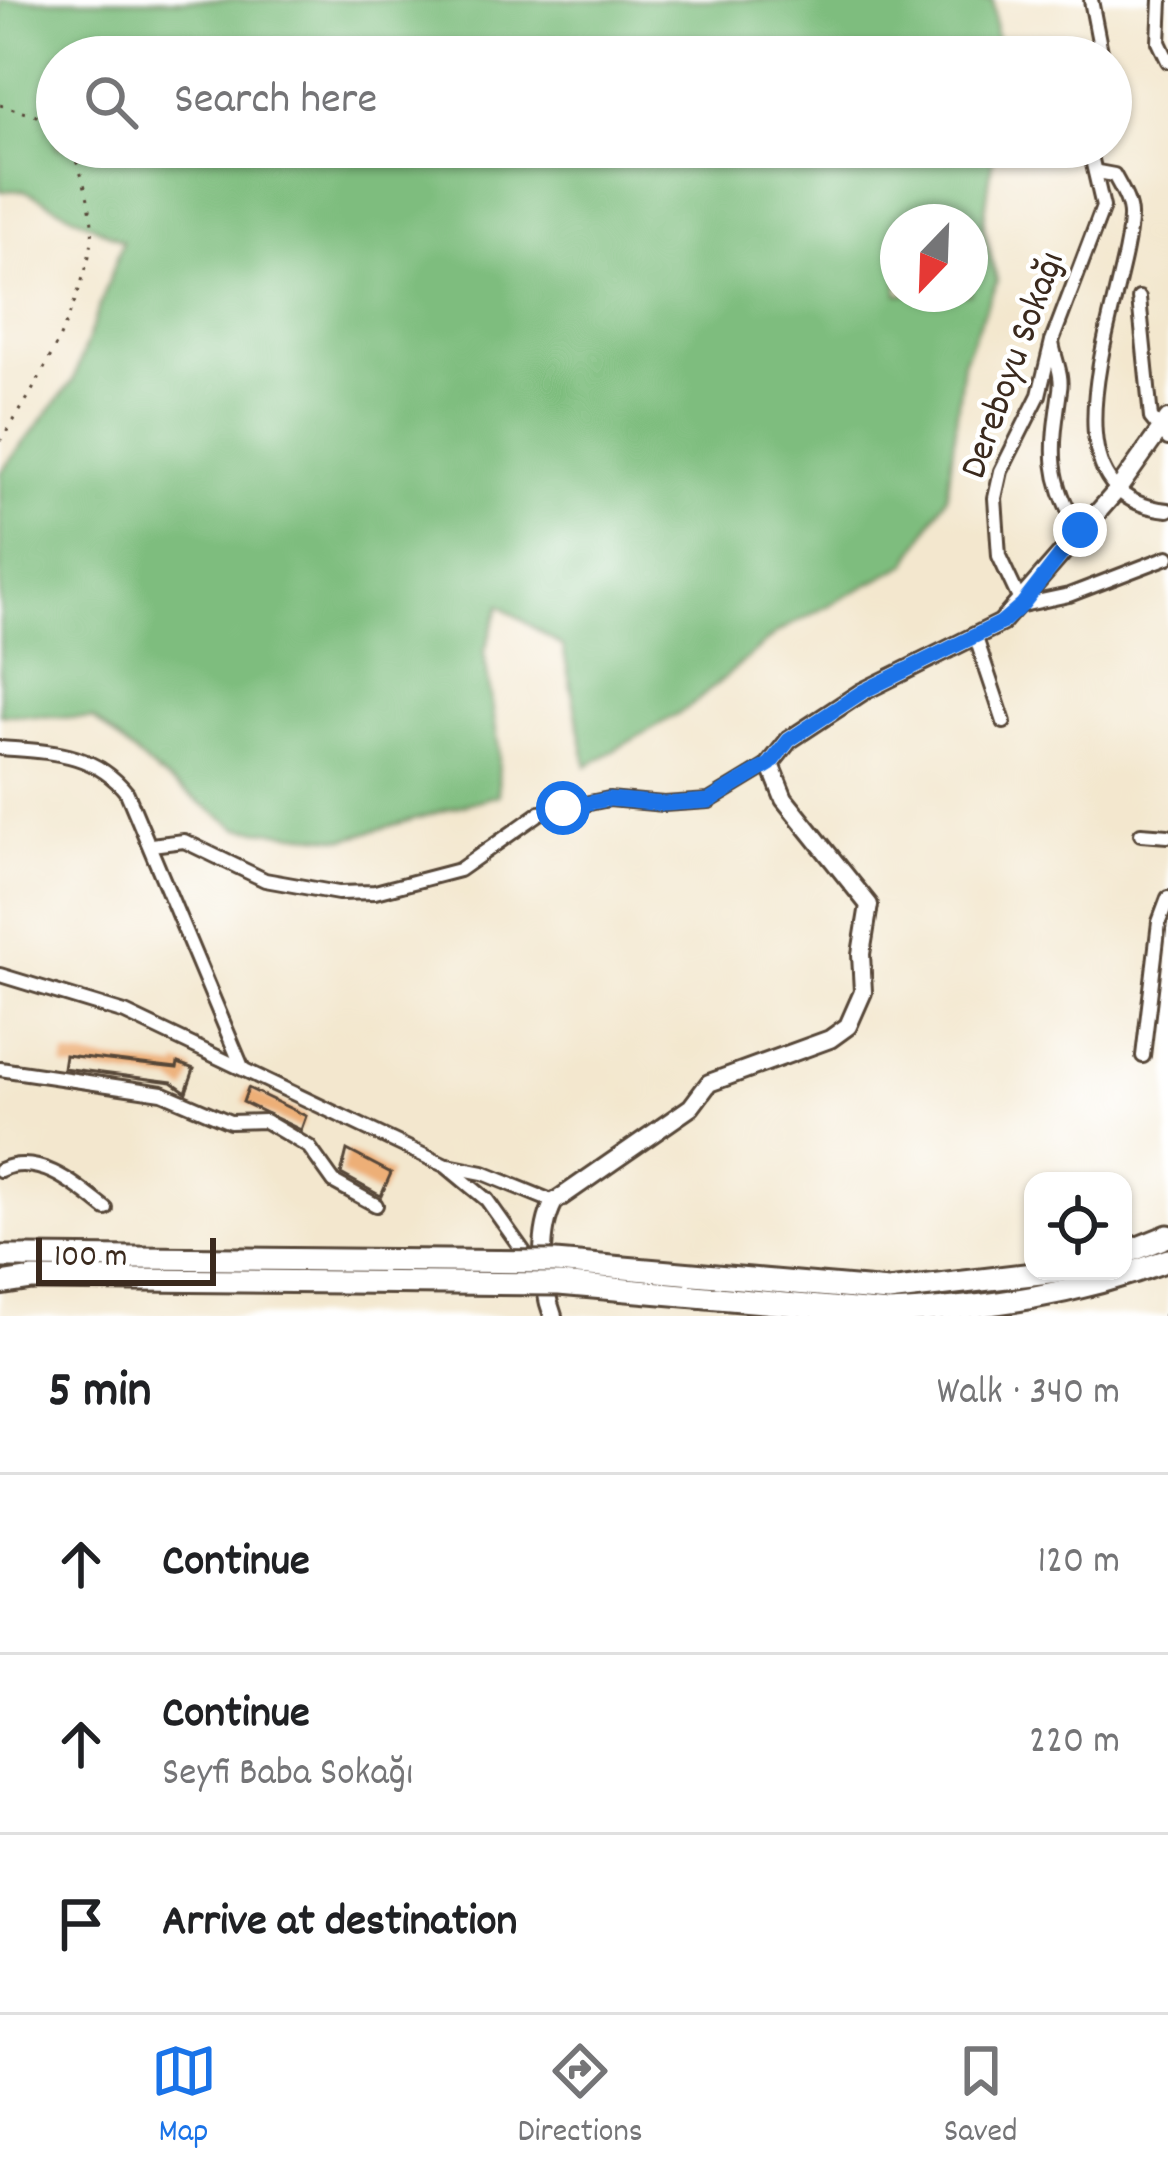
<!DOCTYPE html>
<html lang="en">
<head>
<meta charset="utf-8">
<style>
	:root { --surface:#fff; --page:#f2f2f2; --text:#202124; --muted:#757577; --line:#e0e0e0; --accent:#1a73e8 }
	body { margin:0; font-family:Dekko,sans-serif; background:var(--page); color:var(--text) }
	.controls { position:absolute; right:36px; bottom:36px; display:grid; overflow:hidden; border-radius:24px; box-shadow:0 3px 9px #0004 }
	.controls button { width:108px; height:108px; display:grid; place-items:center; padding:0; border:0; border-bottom:3px solid var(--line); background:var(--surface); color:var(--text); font:60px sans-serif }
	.compass { position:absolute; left:880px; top:204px; width:108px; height:108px; border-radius:50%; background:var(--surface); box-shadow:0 3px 9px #0004; rotate:203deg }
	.scale { position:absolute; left:36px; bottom:30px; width:180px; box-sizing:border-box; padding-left:12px; border:6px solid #3b2a1e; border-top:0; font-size:33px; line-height:42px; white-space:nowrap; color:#3b2a1e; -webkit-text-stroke:9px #fff; paint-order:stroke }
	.stop { position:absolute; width:36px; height:36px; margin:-27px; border:9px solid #1a73e8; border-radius:50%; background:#fff }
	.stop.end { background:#1a73e8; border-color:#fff; box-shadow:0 3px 12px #0008 }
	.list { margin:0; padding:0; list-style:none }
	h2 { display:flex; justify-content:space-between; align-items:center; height:156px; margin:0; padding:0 48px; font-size:51px }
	h2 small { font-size:39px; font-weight:400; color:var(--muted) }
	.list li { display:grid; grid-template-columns:78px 1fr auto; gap:36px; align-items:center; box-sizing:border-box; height:180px; padding:0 48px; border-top:3px solid var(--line) }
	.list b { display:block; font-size:45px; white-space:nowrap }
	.list p { margin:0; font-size:39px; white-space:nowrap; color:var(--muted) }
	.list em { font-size:39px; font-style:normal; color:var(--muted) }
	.icon { flex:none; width:66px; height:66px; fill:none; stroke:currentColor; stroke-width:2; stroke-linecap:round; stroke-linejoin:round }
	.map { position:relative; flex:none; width:1168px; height:1316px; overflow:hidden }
	.search { position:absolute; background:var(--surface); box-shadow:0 3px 9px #0004; left:36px; right:36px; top:36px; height:132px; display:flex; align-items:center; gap:30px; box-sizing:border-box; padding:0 42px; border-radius:66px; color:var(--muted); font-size:45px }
	.sheet { height:696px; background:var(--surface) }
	nav { display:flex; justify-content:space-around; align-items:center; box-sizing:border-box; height:168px; border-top:3px solid var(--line); background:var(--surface); font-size:33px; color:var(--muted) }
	nav a { display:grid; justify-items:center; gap:6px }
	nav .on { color:var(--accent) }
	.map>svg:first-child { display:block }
	.forest { fill:#7ebd7e; stroke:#5c744e; stroke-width:3; fill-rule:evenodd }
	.building { fill:#edaf77 }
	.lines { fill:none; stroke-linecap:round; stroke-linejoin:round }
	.street-casing { stroke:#574638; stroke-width:18 }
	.secondary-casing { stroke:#574638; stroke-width:22 }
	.highway-casing { stroke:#574638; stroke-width:27 }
	.path { stroke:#574638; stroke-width:3; stroke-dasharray:3 9; stroke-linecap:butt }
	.street { stroke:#fff; stroke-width:12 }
	.secondary { stroke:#fff; stroke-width:16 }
	.highway { stroke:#fff; stroke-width:21 }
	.highway-bridge-casing { stroke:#574638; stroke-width:27; stroke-linecap:butt }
	.highway-bridge { stroke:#fff; stroke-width:21 }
	.route { stroke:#1a73e8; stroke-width:15 }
	.labels { text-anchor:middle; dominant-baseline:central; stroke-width:9; stroke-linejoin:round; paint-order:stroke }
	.street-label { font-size:39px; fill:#3b2a1e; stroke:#fff }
</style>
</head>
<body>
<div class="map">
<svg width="1168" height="1316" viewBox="0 0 1168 1316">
	<rect width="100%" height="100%" fill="#fff"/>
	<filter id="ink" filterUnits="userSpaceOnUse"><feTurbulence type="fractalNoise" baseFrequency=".00833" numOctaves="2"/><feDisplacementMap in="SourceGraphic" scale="24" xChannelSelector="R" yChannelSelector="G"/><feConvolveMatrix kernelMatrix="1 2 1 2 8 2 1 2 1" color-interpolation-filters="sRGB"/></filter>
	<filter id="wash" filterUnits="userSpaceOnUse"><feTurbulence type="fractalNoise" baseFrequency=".004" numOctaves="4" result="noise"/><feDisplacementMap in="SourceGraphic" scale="48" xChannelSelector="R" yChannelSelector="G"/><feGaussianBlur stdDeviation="2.7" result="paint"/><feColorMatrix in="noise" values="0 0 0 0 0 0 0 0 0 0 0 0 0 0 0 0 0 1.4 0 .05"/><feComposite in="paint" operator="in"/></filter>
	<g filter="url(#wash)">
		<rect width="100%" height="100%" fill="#f3e7ce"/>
		<!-- forest -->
		<path class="forest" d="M 0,0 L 993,0 L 998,57 L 57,57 L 57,147 L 994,147 L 983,227 L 997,281 L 963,362 L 947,496 L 907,564 L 778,632 L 691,706 L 587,766 L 563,647 L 500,605 L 484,653 L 499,749 L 498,795 L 345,839 L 238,828 L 157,773 L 94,719 L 0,714 L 0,473 L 73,381 L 123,241 L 24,190 L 0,191 ZM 898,222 L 970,222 L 970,294 L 898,294 Z"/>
		<g id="blocks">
			<!-- building -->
			<g class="building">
				<polygon points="65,1055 177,1068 178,1063 194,1069 186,1092 172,1082 63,1068"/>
				<polygon points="248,1088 306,1116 301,1130 243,1102"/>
				<polygon points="347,1150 391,1173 381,1196 341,1174"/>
			</g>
		</g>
	</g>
	<g filter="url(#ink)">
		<use href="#blocks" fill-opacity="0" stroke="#574638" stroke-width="3"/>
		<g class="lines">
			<defs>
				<g id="street">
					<polyline points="1091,0 1102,57"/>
					<polyline points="1161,0 1159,42 1168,61"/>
					<polyline points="1089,147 1103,207 1052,341 1039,395 1001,471 995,498 999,556 1022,605 1069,595 1168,557"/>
					<path d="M 1098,172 L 1114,175 C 1121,188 1131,203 1130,218 C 1128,293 1030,497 1168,510"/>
					<polyline points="1139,298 1151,418 1168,439"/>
					<path d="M 1052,342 C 1054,358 1063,374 1060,390 C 1052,447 1046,479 1080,530"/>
					<polyline points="976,638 1004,722"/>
					<path d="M 0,748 C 49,752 94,751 127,793 L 242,1067"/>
					<polyline points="1141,834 1168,836"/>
					<polyline points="151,845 184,841 265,880 338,893 375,892 459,870 540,813 609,799 664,804 709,801 770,764"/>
					<polyline points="0,975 125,1013 446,1166 487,1200 531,1262"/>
					<polyline points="1143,1056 1159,922 1168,898"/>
					<polyline points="0,1069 162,1093 230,1122 265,1121 309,1147 334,1182 376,1205"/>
					<polyline points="448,1166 483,1173 554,1202"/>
					<path d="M 0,1170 C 39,1152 77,1186 106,1209"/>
				</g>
				<path id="secondary" d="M 553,1316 C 541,1284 538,1232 554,1202 L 691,1107 L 709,1083 L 830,1039 L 848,1026 L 863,992 L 861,954 L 869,905 L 784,799 L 770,764 L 789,740 L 862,692 L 1001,623 L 1119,488 L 1168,419"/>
				<g id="highway">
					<polyline points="1123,1254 1168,1236"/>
					<polyline points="0,1257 26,1257"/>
					<polyline points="0,1284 32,1279"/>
					<polyline points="888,1291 1058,1271"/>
					<path d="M 888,1313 C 987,1308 1076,1295 1168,1260"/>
				</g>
			</defs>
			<!-- street casing -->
			<use href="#street" class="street-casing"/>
			<!-- secondary casing -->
			<use href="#secondary" class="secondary-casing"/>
			<!-- highway casing -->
			<use href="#highway" class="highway-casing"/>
			<!-- path -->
			<g class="path">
				<polyline points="0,105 57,122"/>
				<path d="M 0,441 C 37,389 78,310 91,247 C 97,220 82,171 70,147"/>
				<polyline points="1163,1316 1168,1313"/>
			</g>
			<!-- street -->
			<use href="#street" class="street"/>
			<!-- secondary -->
			<use href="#secondary" class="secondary"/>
			<!-- highway -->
			<use href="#highway" class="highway"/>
			<defs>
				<g id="highway-bridge">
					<polyline points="26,1257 555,1262 888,1291"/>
					<polyline points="32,1279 559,1284 888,1313"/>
				</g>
			</defs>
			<!-- highway-bridge casing -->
			<use href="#highway-bridge" class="highway-bridge-casing"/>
			<!-- highway-bridge -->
			<use href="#highway-bridge" class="highway-bridge"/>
		</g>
	</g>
	<g class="lines" filter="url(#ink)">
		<!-- route -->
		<polyline class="route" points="563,808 609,799 664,804 709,801 770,764 789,740 862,692 1001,623 1022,605 1080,530"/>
	</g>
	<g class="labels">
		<!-- street labels -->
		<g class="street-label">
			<text transform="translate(1015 366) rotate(-70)">Dereboyu Sokağı</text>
		</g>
	</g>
</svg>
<div class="controls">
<button><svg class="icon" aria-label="locate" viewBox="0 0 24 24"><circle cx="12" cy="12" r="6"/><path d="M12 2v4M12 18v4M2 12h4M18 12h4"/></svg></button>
</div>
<svg class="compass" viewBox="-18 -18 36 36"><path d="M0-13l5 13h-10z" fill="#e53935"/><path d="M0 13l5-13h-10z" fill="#757577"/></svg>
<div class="scale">100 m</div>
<div class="stop" style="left:563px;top:808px"></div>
<div class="stop end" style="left:1080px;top:530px"></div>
<div class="search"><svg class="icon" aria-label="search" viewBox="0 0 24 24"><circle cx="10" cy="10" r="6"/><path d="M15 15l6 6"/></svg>Search here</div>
</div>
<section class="sheet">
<h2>5 min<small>Walk · 340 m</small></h2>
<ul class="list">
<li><svg class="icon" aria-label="ahead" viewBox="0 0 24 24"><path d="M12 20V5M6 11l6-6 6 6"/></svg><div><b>Continue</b></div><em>120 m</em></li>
<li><svg class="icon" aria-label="ahead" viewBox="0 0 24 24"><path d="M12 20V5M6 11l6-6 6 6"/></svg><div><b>Continue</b><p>Seyfi Baba Sokağı</p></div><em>220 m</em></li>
<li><svg class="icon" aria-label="arrive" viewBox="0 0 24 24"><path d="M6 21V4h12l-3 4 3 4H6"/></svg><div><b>Arrive at destination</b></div></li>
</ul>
</section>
<nav>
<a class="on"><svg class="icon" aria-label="map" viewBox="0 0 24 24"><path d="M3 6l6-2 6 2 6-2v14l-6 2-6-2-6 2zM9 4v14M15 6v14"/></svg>Map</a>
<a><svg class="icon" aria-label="directions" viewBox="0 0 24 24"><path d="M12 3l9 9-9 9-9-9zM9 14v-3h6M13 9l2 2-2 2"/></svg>Directions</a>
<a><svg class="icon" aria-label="saved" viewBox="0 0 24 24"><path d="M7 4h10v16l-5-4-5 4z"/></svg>Saved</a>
</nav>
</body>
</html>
